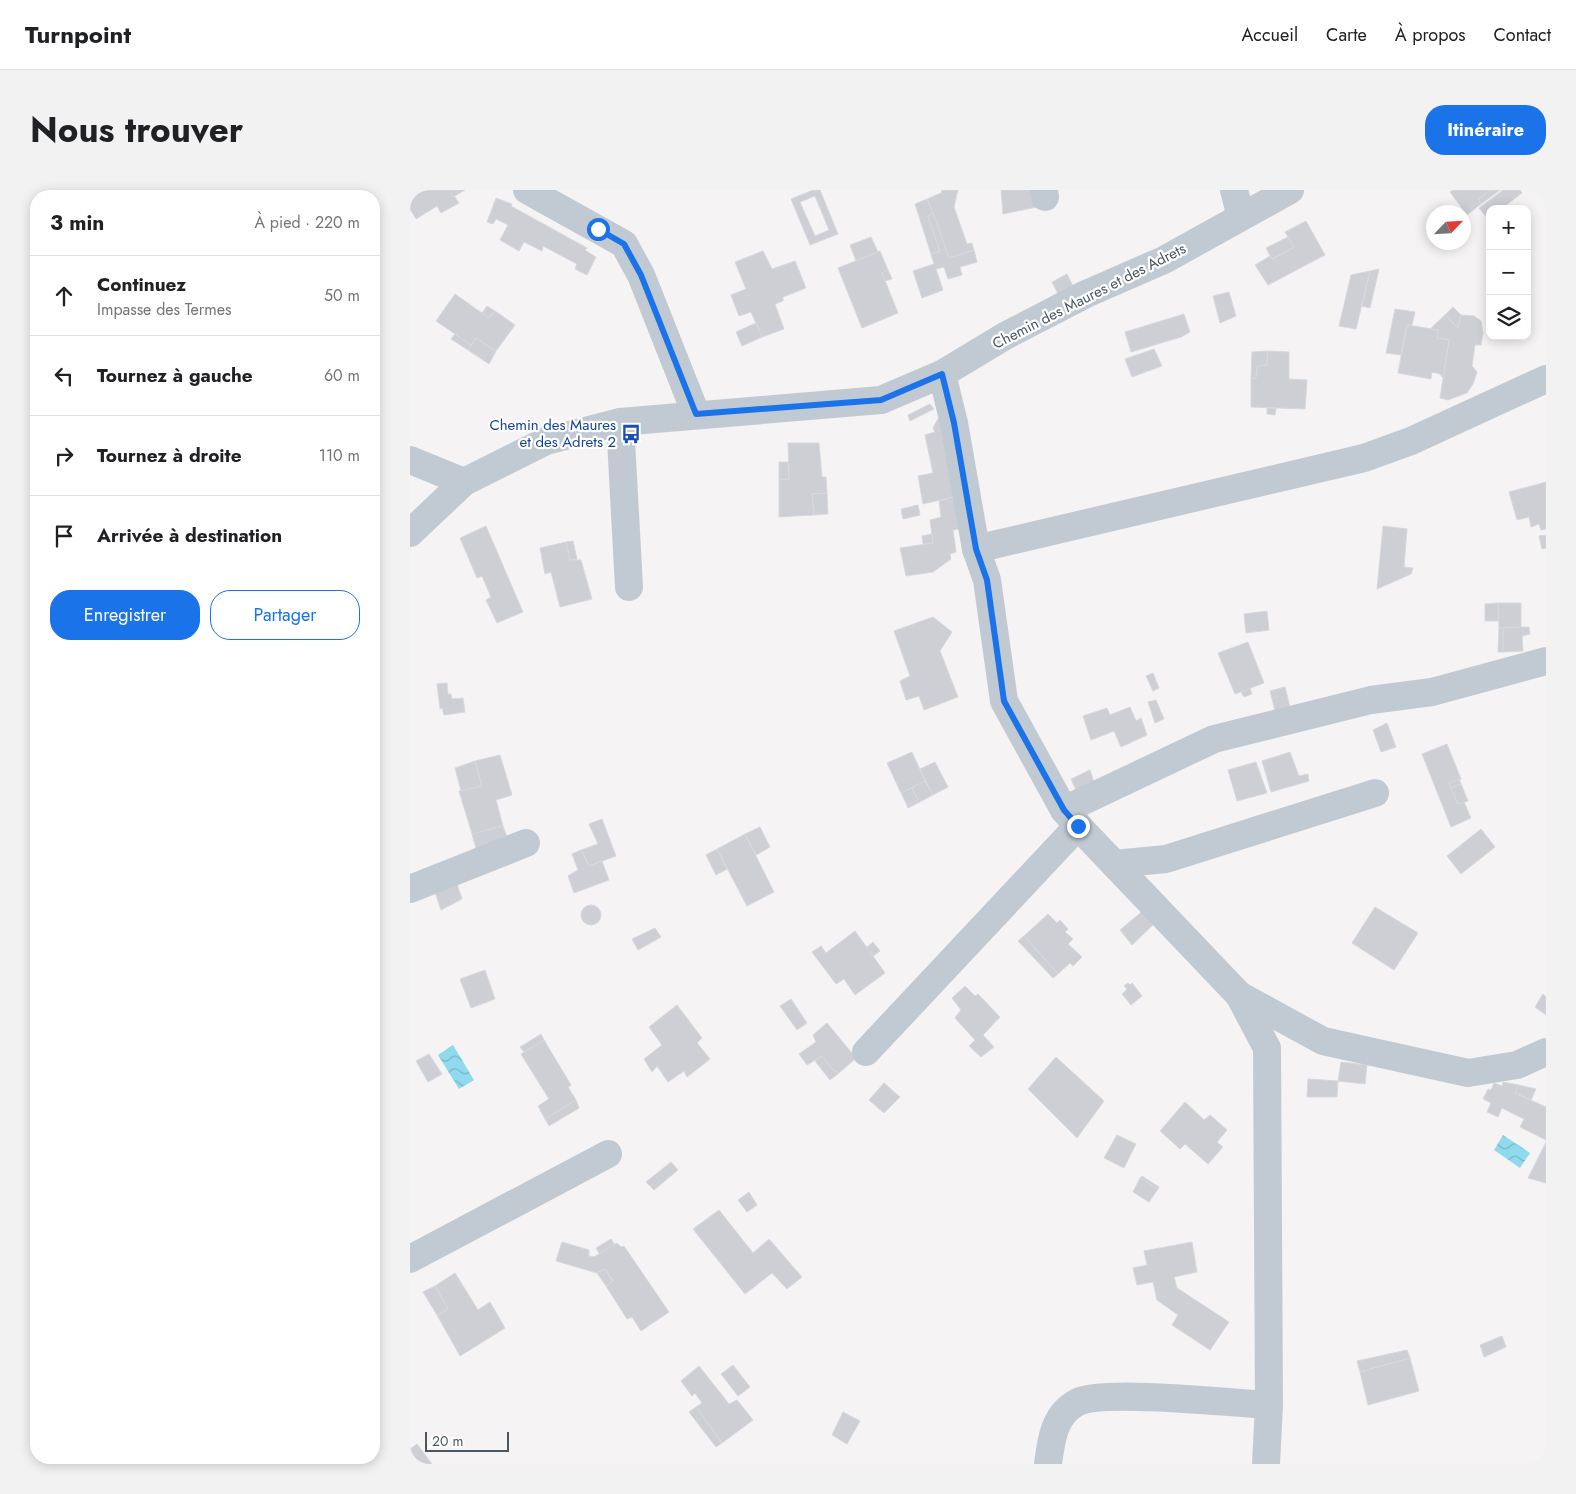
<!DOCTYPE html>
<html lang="fr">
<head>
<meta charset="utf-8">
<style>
	:root { --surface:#fff; --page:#f2f2f2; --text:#202124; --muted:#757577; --line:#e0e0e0; --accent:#1a73e8 }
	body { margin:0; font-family:Jost,sans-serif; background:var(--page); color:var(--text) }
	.controls { position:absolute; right:15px; top:15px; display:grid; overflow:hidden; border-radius:10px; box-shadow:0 2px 12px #0003 }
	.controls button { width:45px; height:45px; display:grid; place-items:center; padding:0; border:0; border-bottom:1px solid var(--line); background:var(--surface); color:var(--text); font:25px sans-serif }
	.compass { position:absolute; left:1016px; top:15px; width:45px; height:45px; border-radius:50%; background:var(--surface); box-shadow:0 2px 12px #0003; rotate:65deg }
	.scale { position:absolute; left:15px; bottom:12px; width:84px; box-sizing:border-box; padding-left:5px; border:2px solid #4a5661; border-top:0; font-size:14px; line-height:18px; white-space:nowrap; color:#4a5661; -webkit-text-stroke:4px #fff; paint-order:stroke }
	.stop { position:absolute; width:15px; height:15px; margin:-11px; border:4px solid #1a73e8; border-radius:50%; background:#fff }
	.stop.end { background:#1a73e8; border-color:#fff; box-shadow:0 1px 5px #0008 }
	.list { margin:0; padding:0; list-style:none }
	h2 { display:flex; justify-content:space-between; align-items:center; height:65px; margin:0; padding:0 20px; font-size:21px }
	h2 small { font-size:16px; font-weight:400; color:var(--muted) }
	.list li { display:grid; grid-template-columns:32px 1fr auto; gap:15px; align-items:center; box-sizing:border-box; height:80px; padding:0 20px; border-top:1px solid var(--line) }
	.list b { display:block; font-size:19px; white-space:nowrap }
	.list p { margin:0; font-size:16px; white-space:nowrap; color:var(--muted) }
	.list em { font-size:16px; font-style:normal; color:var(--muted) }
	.actions { display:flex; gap:10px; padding:15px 20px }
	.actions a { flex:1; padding:11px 0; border:1px solid var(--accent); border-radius:20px; text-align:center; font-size:18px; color:var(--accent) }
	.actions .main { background:var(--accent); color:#fff }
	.icon { flex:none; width:28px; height:28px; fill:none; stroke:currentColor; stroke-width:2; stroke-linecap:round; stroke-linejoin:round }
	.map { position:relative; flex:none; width:1136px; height:1274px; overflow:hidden; border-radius:20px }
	header { display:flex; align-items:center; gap:30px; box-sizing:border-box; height:70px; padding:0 25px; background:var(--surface); border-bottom:1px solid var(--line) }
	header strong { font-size:24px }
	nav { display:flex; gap:28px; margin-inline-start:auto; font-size:18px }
	.intro { display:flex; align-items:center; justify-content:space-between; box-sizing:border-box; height:120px; padding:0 30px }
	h1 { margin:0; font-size:35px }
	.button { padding:12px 22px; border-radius:20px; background:var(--accent); color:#fff; font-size:18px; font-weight:700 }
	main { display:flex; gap:30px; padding:0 30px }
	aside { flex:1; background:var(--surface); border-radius:20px; box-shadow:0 2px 12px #0003 }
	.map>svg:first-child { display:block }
	.water { fill:url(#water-waves) }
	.building { fill:#cdcfd5; stroke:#d7d9de; fill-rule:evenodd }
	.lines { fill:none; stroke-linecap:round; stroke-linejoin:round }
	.minor { stroke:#c1cad2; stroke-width:28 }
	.route { stroke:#1a73e8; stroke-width:6 }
	.labels { text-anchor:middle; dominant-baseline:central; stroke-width:4.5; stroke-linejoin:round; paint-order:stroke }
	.street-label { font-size:15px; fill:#4a5661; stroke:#fff }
	.transit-label { font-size:15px; fill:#164399; stroke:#fff; text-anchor:end }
</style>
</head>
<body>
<header>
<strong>Turnpoint</strong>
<nav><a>Accueil</a><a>Carte</a><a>À propos</a><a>Contact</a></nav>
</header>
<div class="intro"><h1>Nous trouver</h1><a class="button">Itinéraire</a></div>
<main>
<aside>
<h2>3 min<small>À pied · 220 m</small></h2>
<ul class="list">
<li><svg class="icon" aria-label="ahead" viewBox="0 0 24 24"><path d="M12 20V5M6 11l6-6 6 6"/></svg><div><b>Continuez</b><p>Impasse des Termes</p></div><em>50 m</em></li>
<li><svg class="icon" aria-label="left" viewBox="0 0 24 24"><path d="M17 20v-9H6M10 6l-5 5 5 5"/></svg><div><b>Tournez à gauche</b></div><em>60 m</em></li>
<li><svg class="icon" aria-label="right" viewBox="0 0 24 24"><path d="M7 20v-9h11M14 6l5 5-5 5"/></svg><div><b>Tournez à droite</b></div><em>110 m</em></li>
<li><svg class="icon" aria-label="arrive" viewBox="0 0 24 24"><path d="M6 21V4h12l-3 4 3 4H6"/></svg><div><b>Arrivée à destination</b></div></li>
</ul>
<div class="actions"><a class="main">Enregistrer</a><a>Partager</a></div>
</aside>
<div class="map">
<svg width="1136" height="1274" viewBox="0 0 1136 1274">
	<defs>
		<pattern id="water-waves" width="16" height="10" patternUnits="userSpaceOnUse" patternTransform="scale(1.25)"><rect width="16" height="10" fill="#90daee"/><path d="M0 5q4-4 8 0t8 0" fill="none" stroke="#78b4c4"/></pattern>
	</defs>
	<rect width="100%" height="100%" fill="#f5f3f3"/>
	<!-- water -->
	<g class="water">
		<polygon points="43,855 64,890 49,899 28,865"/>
		<polygon points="1093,945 1120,963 1110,978 1084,960"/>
	</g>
	<!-- building -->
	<g class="building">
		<polygon points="14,0 40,0 49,13 31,23 27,16 6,29 0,19 0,8"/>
		<polygon points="40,0 55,0 43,7"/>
		<path d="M 403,0 L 410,0 L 428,44 L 400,55 L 381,9 ZM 405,6 L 419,40 L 405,46 L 390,12 Z"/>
		<polygon points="532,0 548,0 544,17 557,54 562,53 564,60 539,68 517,9 531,3"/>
		<polygon points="591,0 624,0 627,17 593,24"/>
		<polygon points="1043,0 1080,0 1068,9 1071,14 1057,25 1040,2"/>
		<polygon points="1080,0 1090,0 1071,14 1068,9"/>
		<polygon points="1093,0 1110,0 1112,3 1091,19 1080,19 1080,28 1078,29 1069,18"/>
		<polygon points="86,8 102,14 101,16 177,58 175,60 186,67 177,85 165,79 167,74 133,56 132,61 114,52 109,61 90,50 98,35 86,29 83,34 77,32"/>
		<polygon points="517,9 523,23 518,26 530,61 521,64 505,14"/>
		<polygon points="523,23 539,68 564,60 567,72 550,77 552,85 538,89 534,77 526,79 533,100 512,108 503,81 524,74 521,64 530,61 518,26"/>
		<polygon points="896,31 915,65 858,95 845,75 860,66 862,69 884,57 875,42"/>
		<polygon points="461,47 468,62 446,71 440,55"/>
		<polygon points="878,47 884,57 862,69 856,58"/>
		<polygon points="353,61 362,79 385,71 396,98 373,107 373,111 365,114 374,139 352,147 341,122 329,126 321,105 336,99 325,72"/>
		<polygon points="470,61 478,80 472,83 488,123 452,138 428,78"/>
		<polygon points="969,79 960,118 952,116 960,81"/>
		<polygon points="478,80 482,89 475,91 472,83"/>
		<polygon points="960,81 946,139 929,136 941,85"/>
		<polygon points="657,84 663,96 648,104 642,92"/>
		<polygon points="819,102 826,126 810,133 803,106"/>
		<polygon points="45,104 79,128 85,121 105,135 86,161 66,148 61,155 26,131"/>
		<polygon points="77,116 85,121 79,128 72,123"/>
		<polygon points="1043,117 1051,125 1048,138 1035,125"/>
		<polygon points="985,119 1005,122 1002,135 997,135 991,165 976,163"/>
		<polygon points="774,124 780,142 771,147 721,162 715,142"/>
		<polygon points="1035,125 1048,138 1051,125 1064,126 1071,131 1073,143 1071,155 1065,155 1062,176 1067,182 1063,194 1057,203 1038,210 1030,208 1039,150 1027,148 1028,140 1020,139"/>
		<polygon points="346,133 352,147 332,156 326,142"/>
		<polygon points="997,135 1028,140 1027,148 1039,150 1033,188 1030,184 1022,182 1021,189 988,183"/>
		<polygon points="45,144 61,155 58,160 41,149"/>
		<polygon points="66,148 86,161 79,174 58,160"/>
		<polygon points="744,159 752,176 722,187 715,169"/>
		<polygon points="858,161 857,175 847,176 846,188 841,189 842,162"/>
		<polygon points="858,161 879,162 879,189 897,190 895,219 841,217 841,189 846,188 847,176 857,175"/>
		<polygon points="520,214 524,219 500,231 498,225"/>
		<polygon points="857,218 866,218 865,225 857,224"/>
		<polygon points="530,225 547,306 513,314 508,286 523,283 515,245 525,242 523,238"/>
		<polygon points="378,253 409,253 412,287 416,287 417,303 402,304 404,325 369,327 369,289 379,289"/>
		<polygon points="369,272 378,272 379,289 369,289"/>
		<polygon points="1136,292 1136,339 1131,340 1129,334 1121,337 1119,327 1107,330 1099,302"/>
		<polygon points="417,303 418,324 404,325 402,304"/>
		<polygon points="547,306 553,338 543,340 546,362 540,364 541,369 523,382 496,386 490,358 523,353 520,330 531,327 529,311"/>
		<polygon points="508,315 510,325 493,329 491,319"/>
		<polygon points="76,336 113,422 87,433 76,410 81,407 72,386 67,388 50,348"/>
		<polygon points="973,336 997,339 994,377 1003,378 1001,384 967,399"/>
		<polygon points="522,344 523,353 513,354 512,346"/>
		<polygon points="1136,345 1136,358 1132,359 1129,346"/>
		<polygon points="163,351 167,369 160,370 156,352"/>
		<polygon points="156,352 160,370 171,370 182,409 150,417 141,382 135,384 130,358"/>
		<polygon points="1088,413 1089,431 1075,431 1075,414"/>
		<polygon points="1088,413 1111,413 1111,438 1089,438"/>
		<polygon points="857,421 859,440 836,443 834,424"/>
		<polygon points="523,427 542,442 530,461 548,507 514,520 509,506 496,510 490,491 500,486 484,441"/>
		<polygon points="1112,437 1119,437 1120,444 1112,446 1113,461 1093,462 1093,438"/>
		<polygon points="1089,438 1093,438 1093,462 1088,462"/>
		<polygon points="838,452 854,493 825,504 808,463"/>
		<polygon points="743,483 749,498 743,501 736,486"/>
		<polygon points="37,493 38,504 41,504 42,509 53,508 55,522 34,525 32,518 30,519 27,494"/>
		<polygon points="875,497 880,517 865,521 860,501"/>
		<polygon points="840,498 842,504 834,507 831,502"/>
		<polygon points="746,510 754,529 745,533 738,512"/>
		<polygon points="720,517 726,531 731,528 737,545 711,557 704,541 681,550 673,526 697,518 700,525"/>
		<polygon points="977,533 986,557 971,562 963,540"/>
		<polygon points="1037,554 1051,589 1039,593 1048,614 1054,612 1061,628 1041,637 1012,564"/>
		<polygon points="502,562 515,591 491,603 477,573"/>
		<polygon points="880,562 889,586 898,584 899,591 861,602 852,571"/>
		<polygon points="90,565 102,605 86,610 93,636 62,644 49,601 72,596 65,571"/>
		<polygon points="65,571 72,596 51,601 45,578"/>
		<polygon points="525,572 538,597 523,605 510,579"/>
		<polygon points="846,572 857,603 827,611 818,580"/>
		<polygon points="680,580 686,598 669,607 661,589"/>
		<polygon points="1049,589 1051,594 1041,598 1039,593"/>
		<polygon points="515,591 523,605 498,618 497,615 508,610 502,598"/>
		<polygon points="1051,594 1058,611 1048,614 1041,598"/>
		<polygon points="502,598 508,610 497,615 491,603"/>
		<polygon points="192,629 206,666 179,676 171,660 188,654 179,634"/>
		<polygon points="93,636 99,652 68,665 62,644"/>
		<polygon points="350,637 360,657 346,665 335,644"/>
		<polygon points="1071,639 1085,657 1051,684 1037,666"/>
		<polygon points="335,644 364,702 337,716 307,659"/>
		<polygon points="307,659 317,679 306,685 296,665"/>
		<polygon points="171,660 179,676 192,671 199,690 164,703 158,686 168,680 162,664"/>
		<polygon points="47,694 52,709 31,720 25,702"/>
		<circle cx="181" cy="725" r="10"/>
		<polygon points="965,717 1008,743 984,780 942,753"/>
		<polygon points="735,719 746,732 722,755 710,740"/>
		<polygon points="638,724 647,733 650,730 658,739 655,742 663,749 658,754 672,767 663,776 660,773 648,784 614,746"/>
		<polygon points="245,738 251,747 228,760 222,749"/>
		<polygon points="445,741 475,783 445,805 434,789 426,794 402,762 411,756 416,763"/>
		<polygon points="614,746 648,784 643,788 608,751"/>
		<polygon points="463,752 470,761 463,766 456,758"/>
		<polygon points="75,780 85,809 61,818 50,789"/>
		<polygon points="718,793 720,795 722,793 732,806 721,815 712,804 717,799 714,796"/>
		<polygon points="555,796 565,806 568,804 590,827 573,845 584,857 571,867 559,856 565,850 545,828 551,820 542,808"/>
		<polygon points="1133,804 1136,807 1136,825 1125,817"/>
		<polygon points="381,809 397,833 387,840 370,816"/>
		<polygon points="267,815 292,848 287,853 300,869 277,887 274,881 258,892 247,876 242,882 234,869 252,855 239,837"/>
		<polygon points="417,833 446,868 429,883 423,880 412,866 397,875 389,864 406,852 403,845"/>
		<polygon points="131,844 134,850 114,862 110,857"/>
		<polygon points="134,850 161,895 158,897 166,910 135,929 128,916 139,909 111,864"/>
		<polygon points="19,864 32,884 18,892 6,871"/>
		<polygon points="412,866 423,880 429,883 420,890 405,871"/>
		<polygon points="646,867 694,911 667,948 618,899"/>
		<polygon points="931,872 957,875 955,894 928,891"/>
		<polygon points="898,889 928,891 927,907 897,907"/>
		<polygon points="1093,892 1109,895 1105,903 1136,917 1136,950 1110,937 1114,929 1092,918 1088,927 1077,922 1081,913 1073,909 1078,899 1081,900 1084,893 1092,896"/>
		<polygon points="474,893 490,907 474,923 459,910"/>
		<polygon points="1109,895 1126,899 1121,910 1105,903"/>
		<polygon points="166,910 169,918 139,936 135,929"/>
		<polygon points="775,912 794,930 800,925 817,940 807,952 813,957 798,974 775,954 770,959 750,941"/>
		<polygon points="707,945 726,954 714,978 694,968"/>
		<polygon points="1136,952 1136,993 1118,988"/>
		<polygon points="261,972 268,980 244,1000 236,992"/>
		<polygon points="732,986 749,997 748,999 730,988"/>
		<polygon points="730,988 748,999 739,1012 723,1002"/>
		<polygon points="339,1002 347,1015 337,1022 328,1010"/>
		<polygon points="309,1020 343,1063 359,1049 392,1087 377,1099 362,1083 335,1104 283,1039"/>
		<polygon points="201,1049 205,1055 190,1065 186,1058"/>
		<polygon points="152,1052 179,1060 179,1066 184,1067 207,1053 211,1057 214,1056 259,1122 231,1141 222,1127 217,1129 196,1096 203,1091 195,1079 187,1083 146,1071"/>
		<polygon points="782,1052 787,1082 764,1087 767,1098 819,1132 800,1160 762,1135 768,1125 747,1110 743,1092 727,1095 723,1078 737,1075 734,1061"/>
		<polygon points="195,1079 203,1091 196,1096 187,1083"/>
		<polygon points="45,1083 68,1120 80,1112 95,1138 50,1166 27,1125 38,1119 25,1096"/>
		<polygon points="25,1096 38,1119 27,1125 13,1102"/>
		<polygon points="1092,1146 1096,1157 1074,1167 1070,1155"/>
		<polygon points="997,1160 1000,1168 950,1182 947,1171"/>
		<polygon points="1000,1168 1009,1201 958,1215 950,1182"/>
		<polygon points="323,1175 340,1197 328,1206 311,1184"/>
		<polygon points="289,1176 319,1214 327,1210 343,1230 312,1253 286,1217 292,1213 285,1203 282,1206 271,1191"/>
		<polygon points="286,1217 312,1253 306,1257 279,1222"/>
		<polygon points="433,1222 450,1231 437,1254 422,1245"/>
		<polygon points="7,1254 22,1274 0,1274 0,1259"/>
	</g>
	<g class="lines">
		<!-- minor -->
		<g class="minor">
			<polyline points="117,0 214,54 231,85 286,224"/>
			<polyline points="634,0 635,7"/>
			<polyline points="824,0 831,27"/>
			<polyline points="532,184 544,233 566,359 577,390 594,511 654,620 668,636 829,805 913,851 1058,883 1107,875 1136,862"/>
			<polyline points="210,232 219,397"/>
			<polyline points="0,270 54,292"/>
			<polyline points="0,343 54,292 136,251 210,232 471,210 532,184 595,146 676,104 754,70 880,0"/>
			<polyline points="566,359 954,268 1001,251 1136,189"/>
			<polyline points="654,620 804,549 961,510 1022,502 1136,471"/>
			<polyline points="704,674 756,669 965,603"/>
			<polyline points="0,699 116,653"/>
			<polyline points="456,862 668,636"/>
			<polyline points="0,1069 198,964"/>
			<path d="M 638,1274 C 641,1250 644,1224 668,1212 C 693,1199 824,1213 859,1215 L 857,858 L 829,805"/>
			<polyline points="856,1274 859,1215"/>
		</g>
	</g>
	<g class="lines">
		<!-- route -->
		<polyline class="route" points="188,39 214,54 231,85 286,224 471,210 532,184 544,233 566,359 577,390 594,511 654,620 668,636"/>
	</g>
	<!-- icons -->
	<defs>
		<symbol id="bus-bare" viewBox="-9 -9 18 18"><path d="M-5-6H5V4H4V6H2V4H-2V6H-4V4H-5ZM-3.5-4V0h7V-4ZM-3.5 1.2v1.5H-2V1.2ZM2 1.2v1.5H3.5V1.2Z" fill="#1a4fb4" stroke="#fff" stroke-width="2.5" paint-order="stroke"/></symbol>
	</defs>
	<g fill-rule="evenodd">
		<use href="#bus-bare" x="207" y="230" width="28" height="28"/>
	</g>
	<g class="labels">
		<!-- street labels -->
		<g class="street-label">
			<text transform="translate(679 106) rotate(-27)">Chemin des Maures et des Adrets</text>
		</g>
		<!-- transit labels -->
		<g class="transit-label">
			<text x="206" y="235">Chemin des Maures<tspan x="206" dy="17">et des Adrets 2</tspan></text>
		</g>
	</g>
</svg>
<div class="controls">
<button>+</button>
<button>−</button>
<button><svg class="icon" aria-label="layers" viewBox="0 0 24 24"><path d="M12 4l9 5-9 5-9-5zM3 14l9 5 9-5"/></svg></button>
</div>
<svg class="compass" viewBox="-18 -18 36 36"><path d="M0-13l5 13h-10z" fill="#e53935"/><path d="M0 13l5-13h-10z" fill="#757577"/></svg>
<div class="scale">20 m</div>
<div class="stop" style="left:188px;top:39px"></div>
<div class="stop end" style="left:668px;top:636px"></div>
</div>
</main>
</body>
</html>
